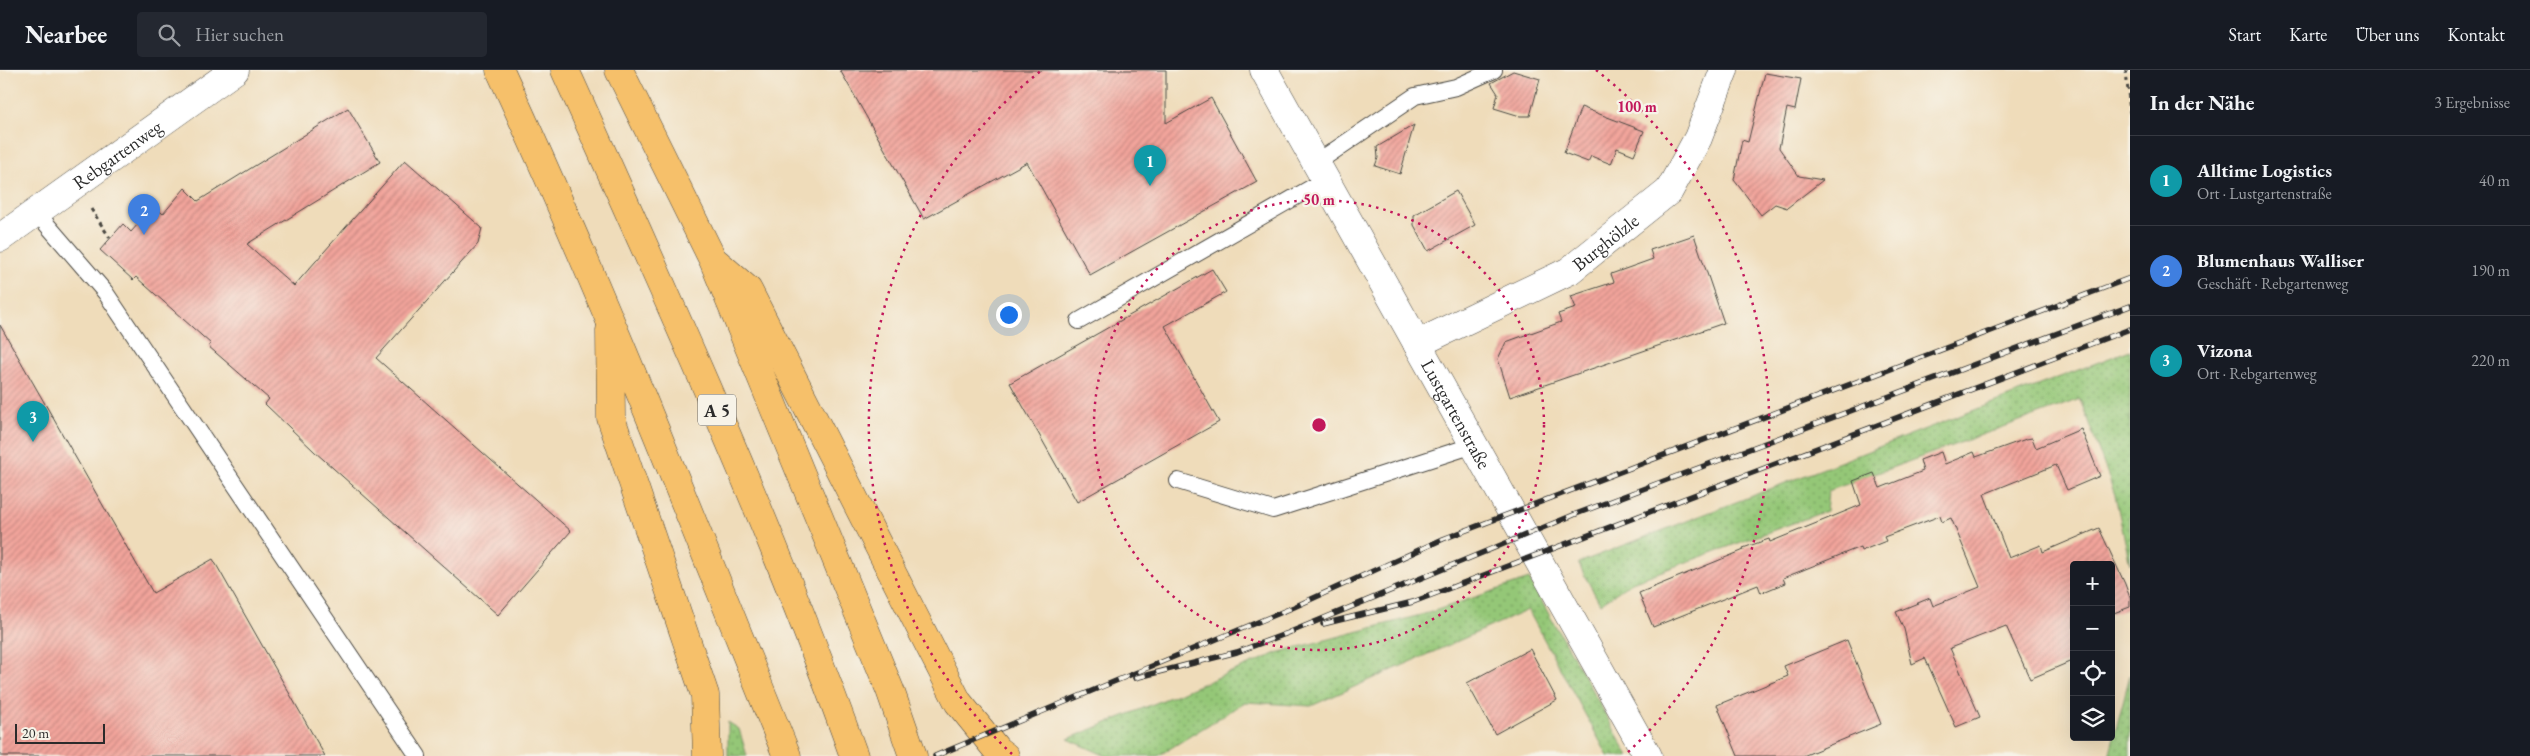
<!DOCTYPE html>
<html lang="de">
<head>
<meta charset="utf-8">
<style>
	:root { --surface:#171b24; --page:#242831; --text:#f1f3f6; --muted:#9ea1a6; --line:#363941; --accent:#7c3aed }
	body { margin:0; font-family:"EB Garamond",serif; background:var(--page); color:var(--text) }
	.controls { position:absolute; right:15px; bottom:15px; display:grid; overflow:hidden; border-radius:5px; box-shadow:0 5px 20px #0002 }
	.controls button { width:45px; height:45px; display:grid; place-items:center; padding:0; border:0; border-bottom:1px solid var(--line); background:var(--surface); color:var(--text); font:25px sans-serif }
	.scale { position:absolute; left:15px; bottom:12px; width:90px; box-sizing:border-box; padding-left:5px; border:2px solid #2b2b2b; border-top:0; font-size:14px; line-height:18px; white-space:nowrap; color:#2b2b2b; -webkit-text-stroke:4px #f7f3e8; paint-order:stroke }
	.you { position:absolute; left:1008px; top:244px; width:18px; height:18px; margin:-12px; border:4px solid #fff; border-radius:50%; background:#1a73e8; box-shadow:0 0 0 8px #1a73e833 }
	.badge { display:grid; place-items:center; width:32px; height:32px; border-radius:50%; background:var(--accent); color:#fff; font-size:16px; font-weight:700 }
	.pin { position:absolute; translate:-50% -41px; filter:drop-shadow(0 1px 2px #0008) }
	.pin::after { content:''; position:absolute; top:26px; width:18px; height:15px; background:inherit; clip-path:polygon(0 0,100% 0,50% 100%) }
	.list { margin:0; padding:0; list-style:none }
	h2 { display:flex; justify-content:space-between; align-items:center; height:65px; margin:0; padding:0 20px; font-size:21px }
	h2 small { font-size:16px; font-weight:400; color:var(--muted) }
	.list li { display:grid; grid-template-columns:32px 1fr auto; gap:15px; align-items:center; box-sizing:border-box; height:90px; padding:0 20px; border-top:1px solid var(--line) }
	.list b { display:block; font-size:19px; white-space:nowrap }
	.list p { margin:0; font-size:16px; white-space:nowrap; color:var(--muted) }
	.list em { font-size:16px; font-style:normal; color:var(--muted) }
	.icon { flex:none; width:28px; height:28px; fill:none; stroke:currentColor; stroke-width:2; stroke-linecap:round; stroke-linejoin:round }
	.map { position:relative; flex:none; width:2130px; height:686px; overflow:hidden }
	header { display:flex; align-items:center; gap:30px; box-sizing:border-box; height:70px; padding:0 25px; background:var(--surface); border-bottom:1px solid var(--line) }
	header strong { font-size:24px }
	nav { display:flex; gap:28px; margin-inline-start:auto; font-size:18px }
	.search { width:350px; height:45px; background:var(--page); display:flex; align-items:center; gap:12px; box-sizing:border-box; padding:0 18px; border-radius:5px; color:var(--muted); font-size:19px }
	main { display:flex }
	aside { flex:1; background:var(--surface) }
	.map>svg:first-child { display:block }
	.grass { fill:url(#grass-dots); stroke:#607951 }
	.building { fill:url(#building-hatch) }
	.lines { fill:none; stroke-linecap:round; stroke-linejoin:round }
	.service-casing { stroke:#484640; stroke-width:18 }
	.minor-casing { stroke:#484640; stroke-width:29 }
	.motorway-casing { stroke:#484640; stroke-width:29 }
	.path { stroke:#484640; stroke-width:3; stroke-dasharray:4 4; stroke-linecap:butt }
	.service { stroke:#fff; stroke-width:16 }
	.minor { stroke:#fff; stroke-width:28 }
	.motorway { stroke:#f6c06b; stroke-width:28 }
	.rail-casing { stroke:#2b2b2b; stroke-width:5.5 }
	.rail { stroke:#f7f3e8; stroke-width:4; stroke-dasharray:11; stroke-linecap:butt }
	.ring { fill:none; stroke:#c2185b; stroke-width:2.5; stroke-dasharray:2.5 5 }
	.labels { text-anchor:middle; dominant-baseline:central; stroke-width:4.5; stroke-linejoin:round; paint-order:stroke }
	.shield { fill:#f7f3e8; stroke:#686764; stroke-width:1 }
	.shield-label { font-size:18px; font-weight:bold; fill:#2b2b2b }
	.street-label { font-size:19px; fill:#2b2b2b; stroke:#f7f3e8 }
	.centre { fill:#c2185b; stroke:#f7f3e8; stroke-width:2.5 }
	.ring-label { font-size:15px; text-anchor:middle; font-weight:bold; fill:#c2185b; stroke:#f7f3e8; stroke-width:4.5; stroke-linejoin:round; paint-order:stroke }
</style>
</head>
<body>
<header>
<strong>Nearbee</strong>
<div class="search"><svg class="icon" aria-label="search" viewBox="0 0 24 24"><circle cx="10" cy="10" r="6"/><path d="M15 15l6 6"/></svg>Hier suchen</div>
<nav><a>Start</a><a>Karte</a><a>Über uns</a><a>Kontakt</a></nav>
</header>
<main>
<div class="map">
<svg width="2130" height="686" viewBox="0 0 2130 686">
	<defs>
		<pattern id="grass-dots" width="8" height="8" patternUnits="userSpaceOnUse" patternTransform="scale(1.25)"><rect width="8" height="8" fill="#94c777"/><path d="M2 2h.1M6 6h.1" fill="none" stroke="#79a262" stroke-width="1.8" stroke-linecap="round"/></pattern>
		<pattern id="building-hatch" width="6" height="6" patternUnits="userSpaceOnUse" patternTransform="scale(1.25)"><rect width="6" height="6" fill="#f2a49b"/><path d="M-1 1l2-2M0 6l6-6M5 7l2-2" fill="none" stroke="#c4867f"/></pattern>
	</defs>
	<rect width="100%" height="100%" fill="#f7f3e8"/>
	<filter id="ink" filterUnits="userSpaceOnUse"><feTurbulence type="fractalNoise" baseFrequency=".02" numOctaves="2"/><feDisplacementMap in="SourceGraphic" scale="10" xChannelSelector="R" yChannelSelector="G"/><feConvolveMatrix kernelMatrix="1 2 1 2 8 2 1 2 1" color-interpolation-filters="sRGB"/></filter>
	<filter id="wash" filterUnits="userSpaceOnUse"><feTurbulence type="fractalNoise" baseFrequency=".0096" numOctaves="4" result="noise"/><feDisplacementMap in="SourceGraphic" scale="20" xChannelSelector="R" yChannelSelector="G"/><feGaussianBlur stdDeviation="1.12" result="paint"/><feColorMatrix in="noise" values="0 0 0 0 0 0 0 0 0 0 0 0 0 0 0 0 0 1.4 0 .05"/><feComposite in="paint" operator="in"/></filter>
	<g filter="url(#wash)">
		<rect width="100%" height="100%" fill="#efdcba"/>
		<!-- grass -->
		<g class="grass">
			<polygon points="2130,280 2130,494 2115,425 2080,329 1828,421 1826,441 1632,512 1600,534 1578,493"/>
			<polygon points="1529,509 1629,686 1608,686 1528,540 1311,636 1245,632 1158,686 1106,686 1068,669 1280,582 1428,543"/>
			<polygon points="2130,605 2130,686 2109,686"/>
			<polygon points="728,652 739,659 747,686 728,686"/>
		</g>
		<g id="blocks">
			<!-- building -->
			<g class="building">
				<polygon points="840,0 1166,0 1166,53 1211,28 1257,112 1090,205 1027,92 924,149"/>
				<polygon points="1513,1 1540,9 1530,46 1520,46 1494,38 1498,24 1491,13"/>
				<polygon points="1765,3 1801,9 1795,40 1787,38 1779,78 1799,106 1823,110 1787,138 1775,134 1761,145 1734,110 1742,70 1748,72"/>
				<polygon points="1581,37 1644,61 1634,85 1617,78 1611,94 1591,86 1588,92 1564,83"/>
				<polygon points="348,38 380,92 247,174 294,216 405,90 482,158 478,174 376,288 571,461 498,545 315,382 265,334 269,329 208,276 211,274 136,207 133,210 100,180 123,154 131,162 154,136 163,144 185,118 198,131"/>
				<polygon points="1414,55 1400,104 1375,96 1378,88 1377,77"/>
				<polygon points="1456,121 1475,155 1428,181 1414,155 1414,145"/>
				<polygon points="1694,165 1724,253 1510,327 1498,289 1506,272 1561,252 1558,244 1576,238 1571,226 1614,212 1611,204 1653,189 1650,180"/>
				<polygon points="1212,199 1226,222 1165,256 1219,352 1077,432 1010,313"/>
				<polygon points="0,255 153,523 213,489 325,686 0,686"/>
				<polygon points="2081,359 2100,406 2067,420 2056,395 1984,424 2009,488 2041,475 2043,482 2099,458 2125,514 2130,528 2130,537 2111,544 2111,495 2074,495 2074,590 2030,609 2006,556 1950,578 1980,647 1956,657 1925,588 1912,594 1904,559 1896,542 1930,528 1933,536 1980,517 1951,448 1942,452 1940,446 1884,467 1886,471 1861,481 1860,477 1783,508 1785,513 1761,523 1758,515 1653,557 1639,523 1744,480 1743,478 1769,469 1770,472 1861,435 1853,411 1874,403 1880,418 1923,401 1920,390 1941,382 1945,394 1974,382 1976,387 2026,369 2032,368 2036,378"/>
				<polygon points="1847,570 1881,654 1803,686 1738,686 1717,635 1788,606 1784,596"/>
				<polygon points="1530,579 1557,630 1495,664 1467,613"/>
			</g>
		</g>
	</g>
	<g filter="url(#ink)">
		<use href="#blocks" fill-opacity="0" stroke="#484640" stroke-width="1"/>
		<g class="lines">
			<defs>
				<g id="service">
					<polyline points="1316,93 1415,26 1456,17 1494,0"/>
					<polyline points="36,142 105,222 418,686"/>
					<polyline points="1079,251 1325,110"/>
					<polyline points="1178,411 1273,440 1474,375"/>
				</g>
				<g id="minor">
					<path id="s1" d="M 1264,0 L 1648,686"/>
					<path id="s2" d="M 0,168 L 235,0"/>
					<path id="s3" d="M 1417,274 L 1569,201 L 1669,121 L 1698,68 L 1724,0"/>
				</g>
				<g id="motorway">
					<path d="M 500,0 C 604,225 694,456 787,686"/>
					<path d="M 565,0 C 667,226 770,452 854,686"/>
					<polyline points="619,0 713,190 890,620 913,686"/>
					<polyline points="717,193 748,220 958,632 997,680 1005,686"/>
					<polyline points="610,261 611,348 705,625 707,686"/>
				</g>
			</defs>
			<!-- service casing -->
			<use href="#service" class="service-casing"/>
			<!-- minor casing -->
			<use href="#minor" class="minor-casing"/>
			<!-- motorway casing -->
			<use href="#motorway" class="motorway-casing"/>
			<!-- path -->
			<g class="path">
				<polyline points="2126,0 2130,43"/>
				<polyline points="91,139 110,168"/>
			</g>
			<!-- service -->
			<use href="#service" class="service"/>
			<!-- minor -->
			<use href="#minor" class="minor"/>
			<!-- motorway -->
			<use href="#motorway" class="motorway"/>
			<defs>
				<g id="rail">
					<polyline points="1323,554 1413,532 2130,259"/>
					<polyline points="1135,608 1237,582 1288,563 1576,444 2130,236"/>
					<polyline points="935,686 1294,537 1443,469 2130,208"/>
				</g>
			</defs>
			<!-- rail casing -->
			<use href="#rail" class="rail-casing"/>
			<!-- rail -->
			<use href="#rail" class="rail"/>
		</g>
	</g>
	<!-- distance rings -->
	<g class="ring">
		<circle cx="1319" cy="355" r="225"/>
		<path d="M1012 684A450 450 0 0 1 1042 0M1596 0A450 450 0 0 1 1626 684"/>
	</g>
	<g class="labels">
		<!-- shield labels -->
		<rect class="shield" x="698" y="324.5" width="38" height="31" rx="4"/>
		<g class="shield-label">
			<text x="717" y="340">A 5</text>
		</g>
		<!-- street labels -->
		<g class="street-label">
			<text stroke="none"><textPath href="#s2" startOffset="144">Rebgartenweg</textPath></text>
			<text stroke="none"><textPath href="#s3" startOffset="215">Burghölzle</textPath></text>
			<text stroke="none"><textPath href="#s1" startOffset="394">Lustgartenstraße</textPath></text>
		</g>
	</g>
	<circle cx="1319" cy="355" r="8" class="centre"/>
	<g class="ring-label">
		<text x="1637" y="42">100 m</text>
		<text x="1319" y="135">50 m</text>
	</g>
</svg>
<div class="controls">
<button>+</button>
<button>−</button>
<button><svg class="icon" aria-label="locate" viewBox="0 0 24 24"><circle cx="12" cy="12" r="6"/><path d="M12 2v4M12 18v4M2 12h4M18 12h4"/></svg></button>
<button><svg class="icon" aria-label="layers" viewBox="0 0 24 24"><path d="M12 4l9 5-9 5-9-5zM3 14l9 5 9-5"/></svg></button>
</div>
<div class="scale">20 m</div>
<div class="you"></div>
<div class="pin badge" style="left:1150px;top:116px;background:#0f9aa8">1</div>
<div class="pin badge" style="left:144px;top:165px;background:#3f7fe0">2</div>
<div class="pin badge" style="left:33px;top:372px;background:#0f9aa8">3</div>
</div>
<aside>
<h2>In der Nähe<small>3 Ergebnisse</small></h2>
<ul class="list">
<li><span class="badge" style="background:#0f9aa8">1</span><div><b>Alltime Logistics</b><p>Ort · Lustgartenstraße</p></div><em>40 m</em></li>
<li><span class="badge" style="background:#3f7fe0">2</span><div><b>Blumenhaus Walliser</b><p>Geschäft · Rebgartenweg</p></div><em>190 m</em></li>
<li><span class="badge" style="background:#0f9aa8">3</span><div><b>Vizona</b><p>Ort · Rebgartenweg</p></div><em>220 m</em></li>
</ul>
</aside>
</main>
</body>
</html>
